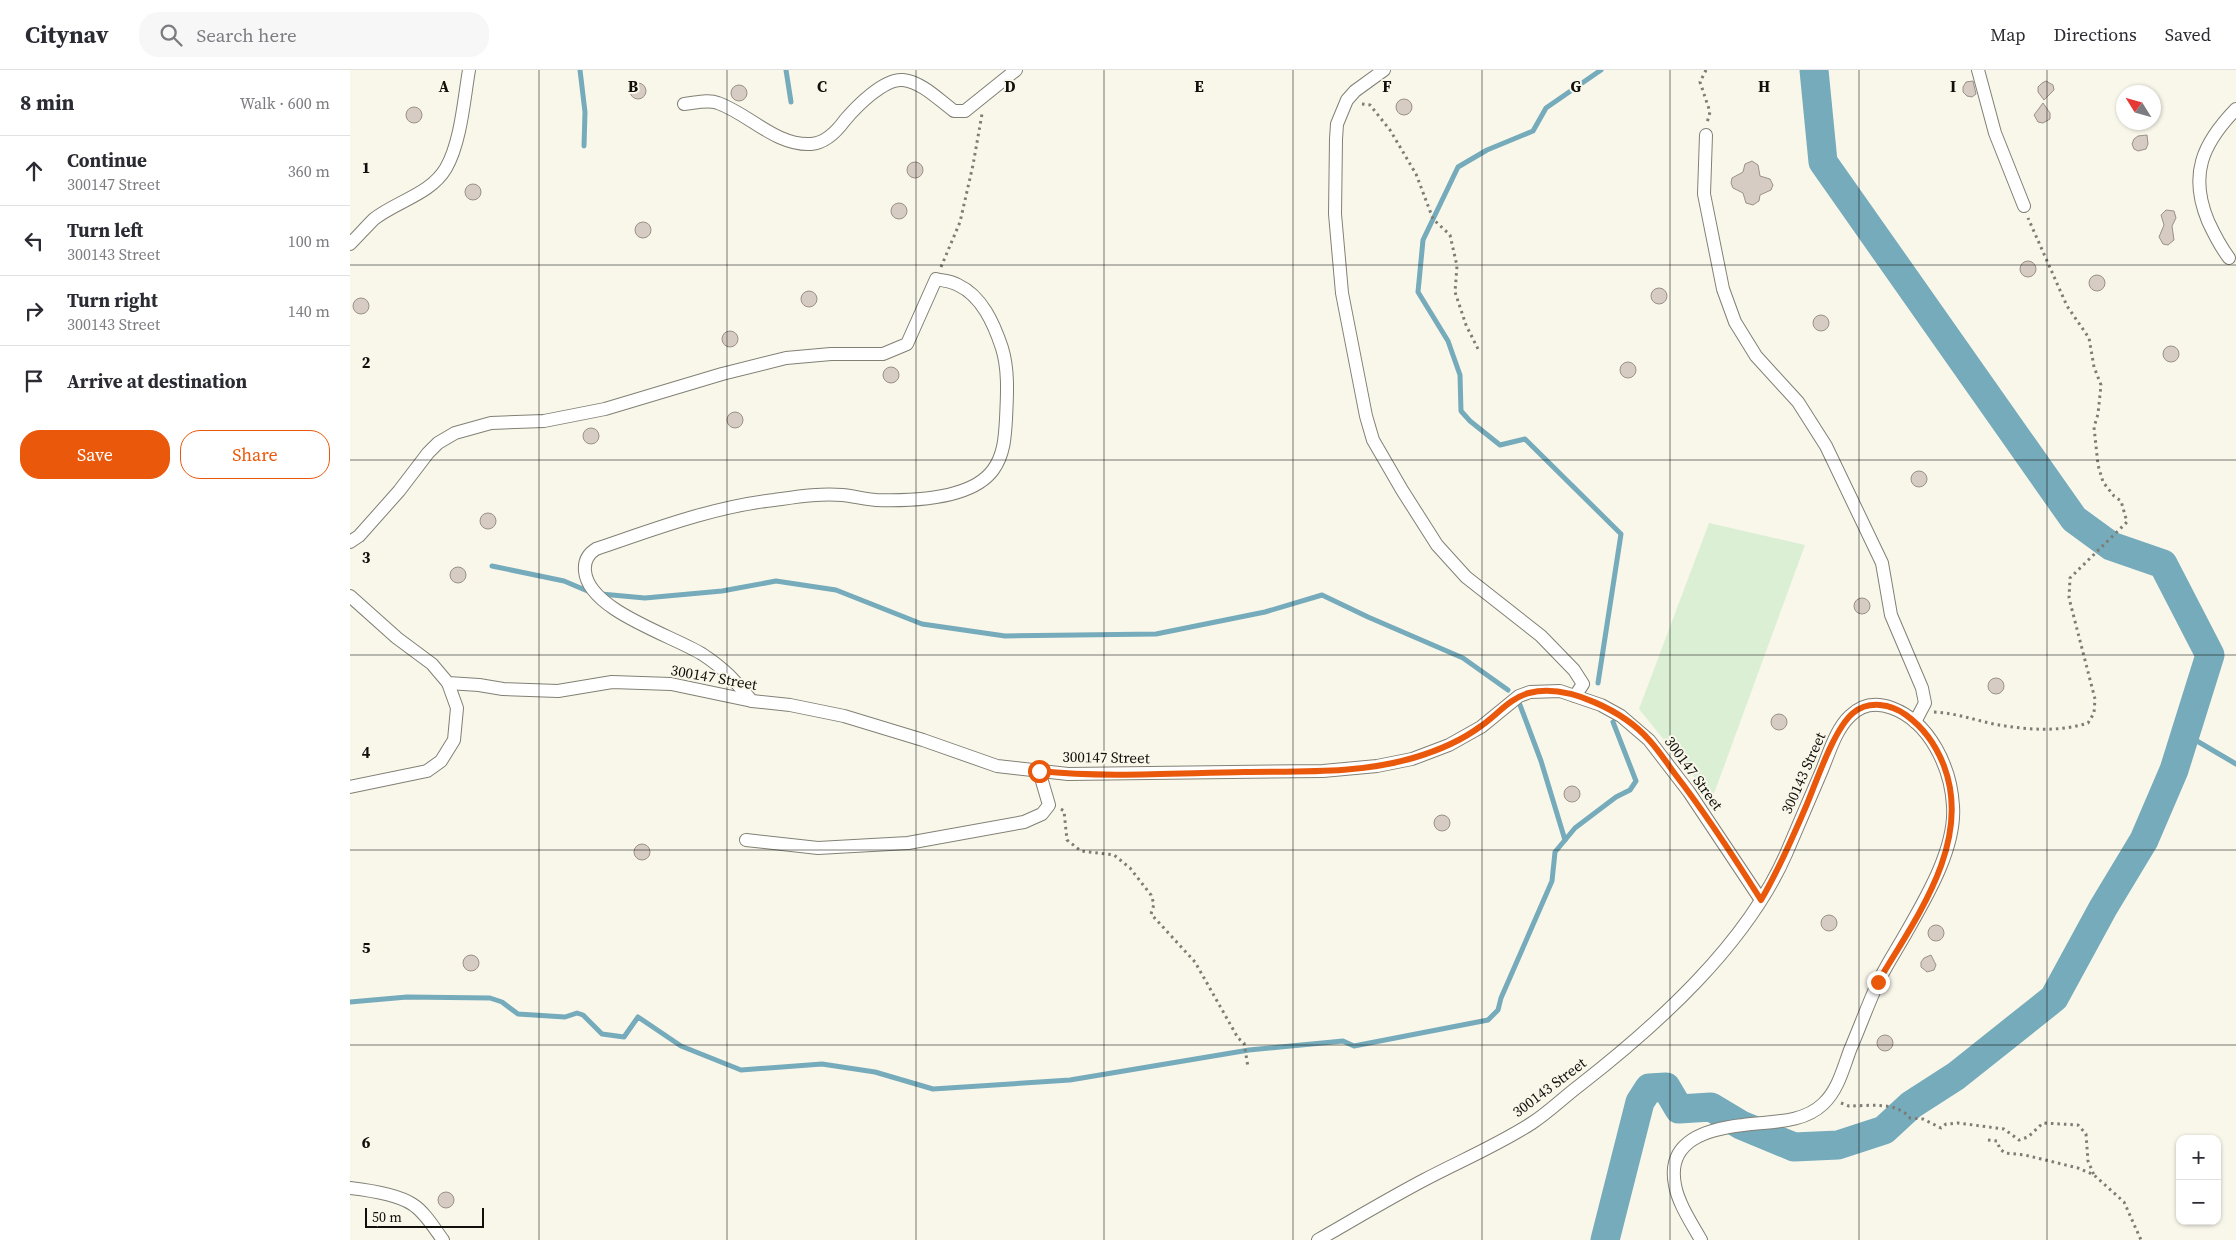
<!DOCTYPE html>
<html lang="en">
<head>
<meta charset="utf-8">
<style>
	:root { --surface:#fff; --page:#f7f7f7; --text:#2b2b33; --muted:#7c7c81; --line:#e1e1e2; --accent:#ea580c }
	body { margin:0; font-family:"Source Serif 4",serif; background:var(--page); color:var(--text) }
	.controls { position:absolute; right:15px; bottom:15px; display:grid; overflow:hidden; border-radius:10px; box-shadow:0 1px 4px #0004 }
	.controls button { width:45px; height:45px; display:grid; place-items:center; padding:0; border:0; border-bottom:1px solid var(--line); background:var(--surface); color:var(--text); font:25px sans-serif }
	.compass { position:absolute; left:1766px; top:15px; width:45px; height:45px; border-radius:50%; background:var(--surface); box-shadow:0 1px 4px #0004; rotate:307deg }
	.scale { position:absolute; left:15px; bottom:12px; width:119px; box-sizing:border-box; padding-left:5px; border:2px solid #100f0b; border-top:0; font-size:14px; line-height:18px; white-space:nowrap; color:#100f0b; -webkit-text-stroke:4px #f9f7ea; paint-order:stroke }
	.stop { position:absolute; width:15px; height:15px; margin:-11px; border:4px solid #ea580c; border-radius:50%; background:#fff }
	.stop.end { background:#ea580c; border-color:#fff; box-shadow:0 1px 5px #0008 }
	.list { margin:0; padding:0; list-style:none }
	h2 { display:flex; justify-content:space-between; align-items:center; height:65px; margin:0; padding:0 20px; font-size:21px }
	h2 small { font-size:16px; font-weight:400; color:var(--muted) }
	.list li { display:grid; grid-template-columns:32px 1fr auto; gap:15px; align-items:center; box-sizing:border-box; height:70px; padding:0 20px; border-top:1px solid var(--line) }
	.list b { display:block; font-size:19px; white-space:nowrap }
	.list p { margin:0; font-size:16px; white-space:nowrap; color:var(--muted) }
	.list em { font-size:16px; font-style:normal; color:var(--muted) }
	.actions { display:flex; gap:10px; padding:15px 20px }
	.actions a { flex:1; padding:11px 0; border:1px solid var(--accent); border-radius:20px; text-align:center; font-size:18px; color:var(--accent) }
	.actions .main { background:var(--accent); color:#fff }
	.icon { flex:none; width:28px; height:28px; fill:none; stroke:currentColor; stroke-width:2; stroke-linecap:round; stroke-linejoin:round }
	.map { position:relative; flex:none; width:1886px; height:1170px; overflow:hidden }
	header { display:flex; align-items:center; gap:30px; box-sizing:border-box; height:70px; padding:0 25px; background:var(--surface); border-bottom:1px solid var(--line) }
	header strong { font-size:24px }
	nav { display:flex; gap:28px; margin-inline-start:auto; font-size:18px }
	.search { width:350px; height:45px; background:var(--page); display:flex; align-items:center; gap:12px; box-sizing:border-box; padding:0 18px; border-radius:20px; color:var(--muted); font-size:19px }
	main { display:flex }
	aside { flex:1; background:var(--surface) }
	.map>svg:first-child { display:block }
	.green { fill:#dbefd5 }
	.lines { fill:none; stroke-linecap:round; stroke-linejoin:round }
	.stream { stroke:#76abbb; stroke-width:5 }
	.river { stroke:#76abbb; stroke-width:29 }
	.building { fill:#d6ccc3; stroke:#9a9188 }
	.minor-casing { stroke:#828075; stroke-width:14 }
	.path { stroke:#7e7d75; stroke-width:3; stroke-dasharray:2.5 4; stroke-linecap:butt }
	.minor { stroke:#fff; stroke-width:12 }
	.route { stroke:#ea580c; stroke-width:6 }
	.grid { fill:none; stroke:#100f0b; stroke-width:1; stroke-opacity:0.55 }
	.labels { text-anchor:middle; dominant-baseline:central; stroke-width:4; stroke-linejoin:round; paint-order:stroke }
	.street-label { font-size:15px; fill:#100f0b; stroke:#f9f7ea }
	.grid-label { font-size:16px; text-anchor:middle; font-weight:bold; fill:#100f0b; stroke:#f9f7ea; stroke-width:4; stroke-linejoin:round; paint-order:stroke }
</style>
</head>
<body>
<header>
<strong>Citynav</strong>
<div class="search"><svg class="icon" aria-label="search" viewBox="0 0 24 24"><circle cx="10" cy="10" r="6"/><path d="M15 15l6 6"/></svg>Search here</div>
<nav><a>Map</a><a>Directions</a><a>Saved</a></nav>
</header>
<main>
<aside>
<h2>8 min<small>Walk · 600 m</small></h2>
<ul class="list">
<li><svg class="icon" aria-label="ahead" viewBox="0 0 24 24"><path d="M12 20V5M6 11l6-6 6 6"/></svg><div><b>Continue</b><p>300147 Street</p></div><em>360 m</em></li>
<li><svg class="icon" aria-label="left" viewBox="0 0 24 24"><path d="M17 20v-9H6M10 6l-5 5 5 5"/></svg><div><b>Turn left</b><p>300143 Street</p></div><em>100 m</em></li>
<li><svg class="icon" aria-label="right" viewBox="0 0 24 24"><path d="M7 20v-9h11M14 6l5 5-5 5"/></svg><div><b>Turn right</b><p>300143 Street</p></div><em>140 m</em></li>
<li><svg class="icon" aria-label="arrive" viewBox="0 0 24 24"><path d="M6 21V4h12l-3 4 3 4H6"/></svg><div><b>Arrive at destination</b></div></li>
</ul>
<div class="actions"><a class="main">Save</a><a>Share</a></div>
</aside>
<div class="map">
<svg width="1886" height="1170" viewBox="0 0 1886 1170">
	<rect width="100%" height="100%" fill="#f9f7ea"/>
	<!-- green -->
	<polygon class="green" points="1359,453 1455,475 1362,729 1289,639"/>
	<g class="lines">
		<!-- stream -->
		<g class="stream">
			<polyline points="230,0 235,42 234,76"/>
			<polyline points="436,0 441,32"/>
			<polyline points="142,496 214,511 240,522"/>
			<polyline points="251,524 295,528 372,521 426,511 486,520 572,554 655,566 806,564 915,542 972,525 1018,547 1113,588 1158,620"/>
			<polyline points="1248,613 1271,464 1175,369 1150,375 1120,351 1111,341 1110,305 1098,271 1068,222 1073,170 1108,97 1137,80 1183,61 1196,38 1251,0"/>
			<polyline points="1170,635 1191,691 1215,770"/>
			<polyline points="1835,664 1886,694"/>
			<polyline points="0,932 57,927 140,928 152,932 168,944 215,947 227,943 233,945 252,964 274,967 288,947 331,976 391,1000 472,994 525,1002 583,1019 720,1010 899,980 993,971 1004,976 1138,950 1148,940 1151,928 1202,811 1205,782 1225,758 1266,727 1280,720 1286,711 1263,652"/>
		</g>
		<!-- river -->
		<polyline class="river" points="1255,1170 1290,1032 1299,1018 1316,1017 1329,1039 1361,1037 1391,1055 1444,1077 1488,1075 1534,1060 1561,1035 1606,1006 1704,928 1753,838 1794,770 1824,700 1860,585 1813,494 1761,476 1724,449 1473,92 1464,0"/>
	</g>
	<!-- building -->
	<g class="building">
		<polygon points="1623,11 1626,24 1622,27 1617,26 1613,22 1613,17 1616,12"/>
		<polygon points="1696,11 1703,15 1704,20 1694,30 1688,22 1688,17 1692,13"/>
		<circle cx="288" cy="21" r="8"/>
		<circle cx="389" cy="23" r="8"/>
		<circle cx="1054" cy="37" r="8"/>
		<polygon points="1693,33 1700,43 1700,49 1693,53 1688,52 1684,45"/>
		<circle cx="64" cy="45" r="8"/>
		<polygon points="1797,65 1798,74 1796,79 1788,81 1784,79 1782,74 1784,69 1788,66"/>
		<polygon points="1402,91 1408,95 1410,106 1420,109 1423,115 1421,120 1410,125 1409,131 1403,135 1396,133 1393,123 1383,118 1381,113 1382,108 1393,102 1395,94"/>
		<circle cx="565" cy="100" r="8"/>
		<circle cx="123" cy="122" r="8"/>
		<circle cx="549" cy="141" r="8"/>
		<polygon points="1816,140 1824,141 1826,148 1822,156 1824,170 1818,175 1813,174 1809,167 1814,155 1811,145"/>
		<circle cx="293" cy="160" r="8"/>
		<circle cx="1678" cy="199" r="8"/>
		<circle cx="1747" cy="213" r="8"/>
		<circle cx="1309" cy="226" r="8"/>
		<circle cx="459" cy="229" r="8"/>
		<circle cx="11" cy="236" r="8"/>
		<circle cx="1471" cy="253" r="8"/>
		<circle cx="380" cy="269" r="8"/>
		<circle cx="1821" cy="284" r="8"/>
		<circle cx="1278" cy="300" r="8"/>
		<circle cx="541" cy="305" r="8"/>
		<circle cx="385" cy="350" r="8"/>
		<circle cx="241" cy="366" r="8"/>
		<circle cx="1569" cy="409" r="8"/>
		<circle cx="138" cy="451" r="8"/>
		<circle cx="108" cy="505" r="8"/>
		<circle cx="1512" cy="536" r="8"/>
		<circle cx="1646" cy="616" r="8"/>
		<circle cx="1429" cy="652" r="8"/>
		<circle cx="1222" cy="724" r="8"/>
		<circle cx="1092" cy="753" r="8"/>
		<circle cx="292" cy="782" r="8"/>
		<circle cx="1479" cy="853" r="8"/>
		<circle cx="1586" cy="863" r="8"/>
		<polygon points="1581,885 1586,895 1584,900 1577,902 1571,897 1571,892 1574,888"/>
		<circle cx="121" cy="893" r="8"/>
		<circle cx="1535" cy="973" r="8"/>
		<circle cx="96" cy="1130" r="8"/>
	</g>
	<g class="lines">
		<defs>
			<g id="minor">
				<polyline points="1034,0 1005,21 997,30 987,54 986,69 985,144 992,223 1016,346 1023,370 1052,420 1087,475 1116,507 1191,566 1224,600 1233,614 1225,626"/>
				<polyline points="1628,0 1645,63 1674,136"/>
				<path d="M 334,34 C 345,33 358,29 368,33 C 399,44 426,76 461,74 C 476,73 487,61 495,50 C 506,37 534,8 553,10 C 572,12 589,30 604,41 L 615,41 L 666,0"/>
				<polyline points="1356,65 1354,124 1373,219 1385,252 1406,286 1448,332 1476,376 1532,493 1541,545 1572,618 1575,633 1565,652"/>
				<path d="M 0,174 C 8,166 16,157 24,149 C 47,131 81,124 96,98 C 111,72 114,29 119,0"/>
				<path d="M 1879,188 C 1870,176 1864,164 1858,151 C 1839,105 1852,74 1886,39"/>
				<path d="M 0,472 L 9,466 L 49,421 L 78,383 L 88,373 L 105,363 L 141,353 L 194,351 L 255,339 L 372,304 L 436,288 L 481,284 L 533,284 L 557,274 L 586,209 C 594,211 601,211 608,215 C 632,226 644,254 652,278 C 659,301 657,326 656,349 C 655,367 654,385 643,400 C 621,430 559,431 526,430 C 514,429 503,426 492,425 C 470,423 446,427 424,430 C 362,437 305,459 246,479 C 238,484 234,491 235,501 C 238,540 321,565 352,584 C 375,599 384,610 402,631"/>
				<polyline points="0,526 47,568 82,594 98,613 129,615 153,619 208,621 262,612 321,614 402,631 440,635 494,646 573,670 647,696 718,704 973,701 1027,696 1062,689 1099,675 1131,657 1169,626 1180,622 1210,621 1251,635 1271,646 1299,670 1339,722 1411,830"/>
				<polyline points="0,717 77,701 91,691 104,670 107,638 98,613"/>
				<polyline points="396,770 468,778 558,773 674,752 692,744 699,735 689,701"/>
				<path d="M 0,1118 C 17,1120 48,1125 62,1134 C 75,1142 84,1158 93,1170"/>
				<path d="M 968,1170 C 1003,1150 1038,1129 1074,1110 C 1110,1091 1148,1075 1182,1053 C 1199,1042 1214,1027 1230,1015 C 1307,955 1396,875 1436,784 C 1448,756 1460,728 1472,700 C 1479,683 1486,659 1500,646 C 1512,634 1526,632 1542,638 C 1580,652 1601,698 1603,736 C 1606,778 1576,828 1556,863 C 1546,881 1534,898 1526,917 C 1517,937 1509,959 1500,980 C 1493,999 1488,1020 1473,1034 C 1452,1054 1420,1051 1393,1055 C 1358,1059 1316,1070 1325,1115 C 1328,1133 1342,1154 1351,1170"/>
			</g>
		</defs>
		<!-- minor casing -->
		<use href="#minor" class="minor-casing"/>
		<!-- path -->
		<g class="path">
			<polyline points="1356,0 1350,12 1360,42 1357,53"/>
			<polyline points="1012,34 1020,35 1040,60 1066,104 1083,149 1100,165 1107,196 1105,222 1116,255 1129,281"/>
			<polyline points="591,197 610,152 623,95 632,44"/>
			<path d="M 1584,642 C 1607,643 1627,651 1649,655 C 1679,660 1710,662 1738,653 L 1744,643 L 1745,629 L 1719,528 L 1720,508 L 1777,452 L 1771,431 L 1764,426 L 1753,412 L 1748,395 L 1744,357 L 1748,344 L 1751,315 L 1744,297 L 1739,268 L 1717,236 L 1678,148"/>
			<polyline points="711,739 714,741 717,770 731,781 764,785 780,798 801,825 804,834 801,844 845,892 888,968 894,973 898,997"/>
			<path d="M 1491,1033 L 1499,1036 C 1519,1036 1546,1031 1560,1048 L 1573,1049 L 1591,1058 L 1596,1054 L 1608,1053 L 1654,1059 L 1669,1070 L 1678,1067 L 1693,1053 L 1728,1055 L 1736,1064 L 1738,1091 L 1744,1105"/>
			<polyline points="1638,1070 1647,1071 1650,1079 1655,1083 1675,1085 1728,1098 1744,1105 1774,1132 1791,1170"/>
		</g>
		<!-- minor -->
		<use href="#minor" class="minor"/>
	</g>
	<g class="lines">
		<!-- route -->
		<path class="route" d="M 689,701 C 757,708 827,703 895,702 C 951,701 1009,704 1063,688 C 1087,681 1111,671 1131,656 C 1147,645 1160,628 1179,623 C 1218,613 1275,642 1300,671 C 1309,681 1317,693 1325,704 C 1356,744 1384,787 1411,830 C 1429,799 1443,767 1457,734 C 1467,710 1484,659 1503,643 C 1519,630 1541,634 1556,645 C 1574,658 1586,675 1594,696 C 1623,773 1565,849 1528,912"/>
	</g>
	<!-- grid -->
	<path class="grid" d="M 189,0 L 189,1170M 377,0 L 377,1170M 566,0 L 566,1170M 754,0 L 754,1170M 943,0 L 943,1170M 1132,0 L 1132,1170M 1320,0 L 1320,1170M 1509,0 L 1509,1170M 1697,0 L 1697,1170M 0,195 L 1886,195M 0,390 L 1886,390M 0,585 L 1886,585M 0,780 L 1886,780M 0,975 L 1886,975"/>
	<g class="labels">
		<!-- street labels -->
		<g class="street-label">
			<text transform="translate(364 607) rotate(10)">300147 Street</text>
			<text transform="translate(756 687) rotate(1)">300147 Street</text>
			<text transform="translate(1344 703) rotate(54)">300147 Street</text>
			<text transform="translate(1453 703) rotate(-66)">300143 Street</text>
			<text transform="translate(1199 1017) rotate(-37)">300143 Street</text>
		</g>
	</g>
	<g class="grid-label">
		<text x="94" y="22">A</text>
		<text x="283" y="22">B</text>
		<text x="472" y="22">C</text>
		<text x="660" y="22">D</text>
		<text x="849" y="22">E</text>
		<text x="1037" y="22">F</text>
		<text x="1226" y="22">G</text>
		<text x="1414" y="22">H</text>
		<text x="1603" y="22">I</text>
		<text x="16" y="103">1</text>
		<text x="16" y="298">2</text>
		<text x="16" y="493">3</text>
		<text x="16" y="688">4</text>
		<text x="16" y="883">5</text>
		<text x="16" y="1078">6</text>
	</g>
</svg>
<div class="controls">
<button>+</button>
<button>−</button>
</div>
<svg class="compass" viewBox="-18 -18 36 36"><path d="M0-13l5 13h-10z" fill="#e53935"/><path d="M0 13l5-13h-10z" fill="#7c7c81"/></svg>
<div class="scale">50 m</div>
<div class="stop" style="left:689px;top:701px"></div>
<div class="stop end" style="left:1528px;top:912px"></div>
</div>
</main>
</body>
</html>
